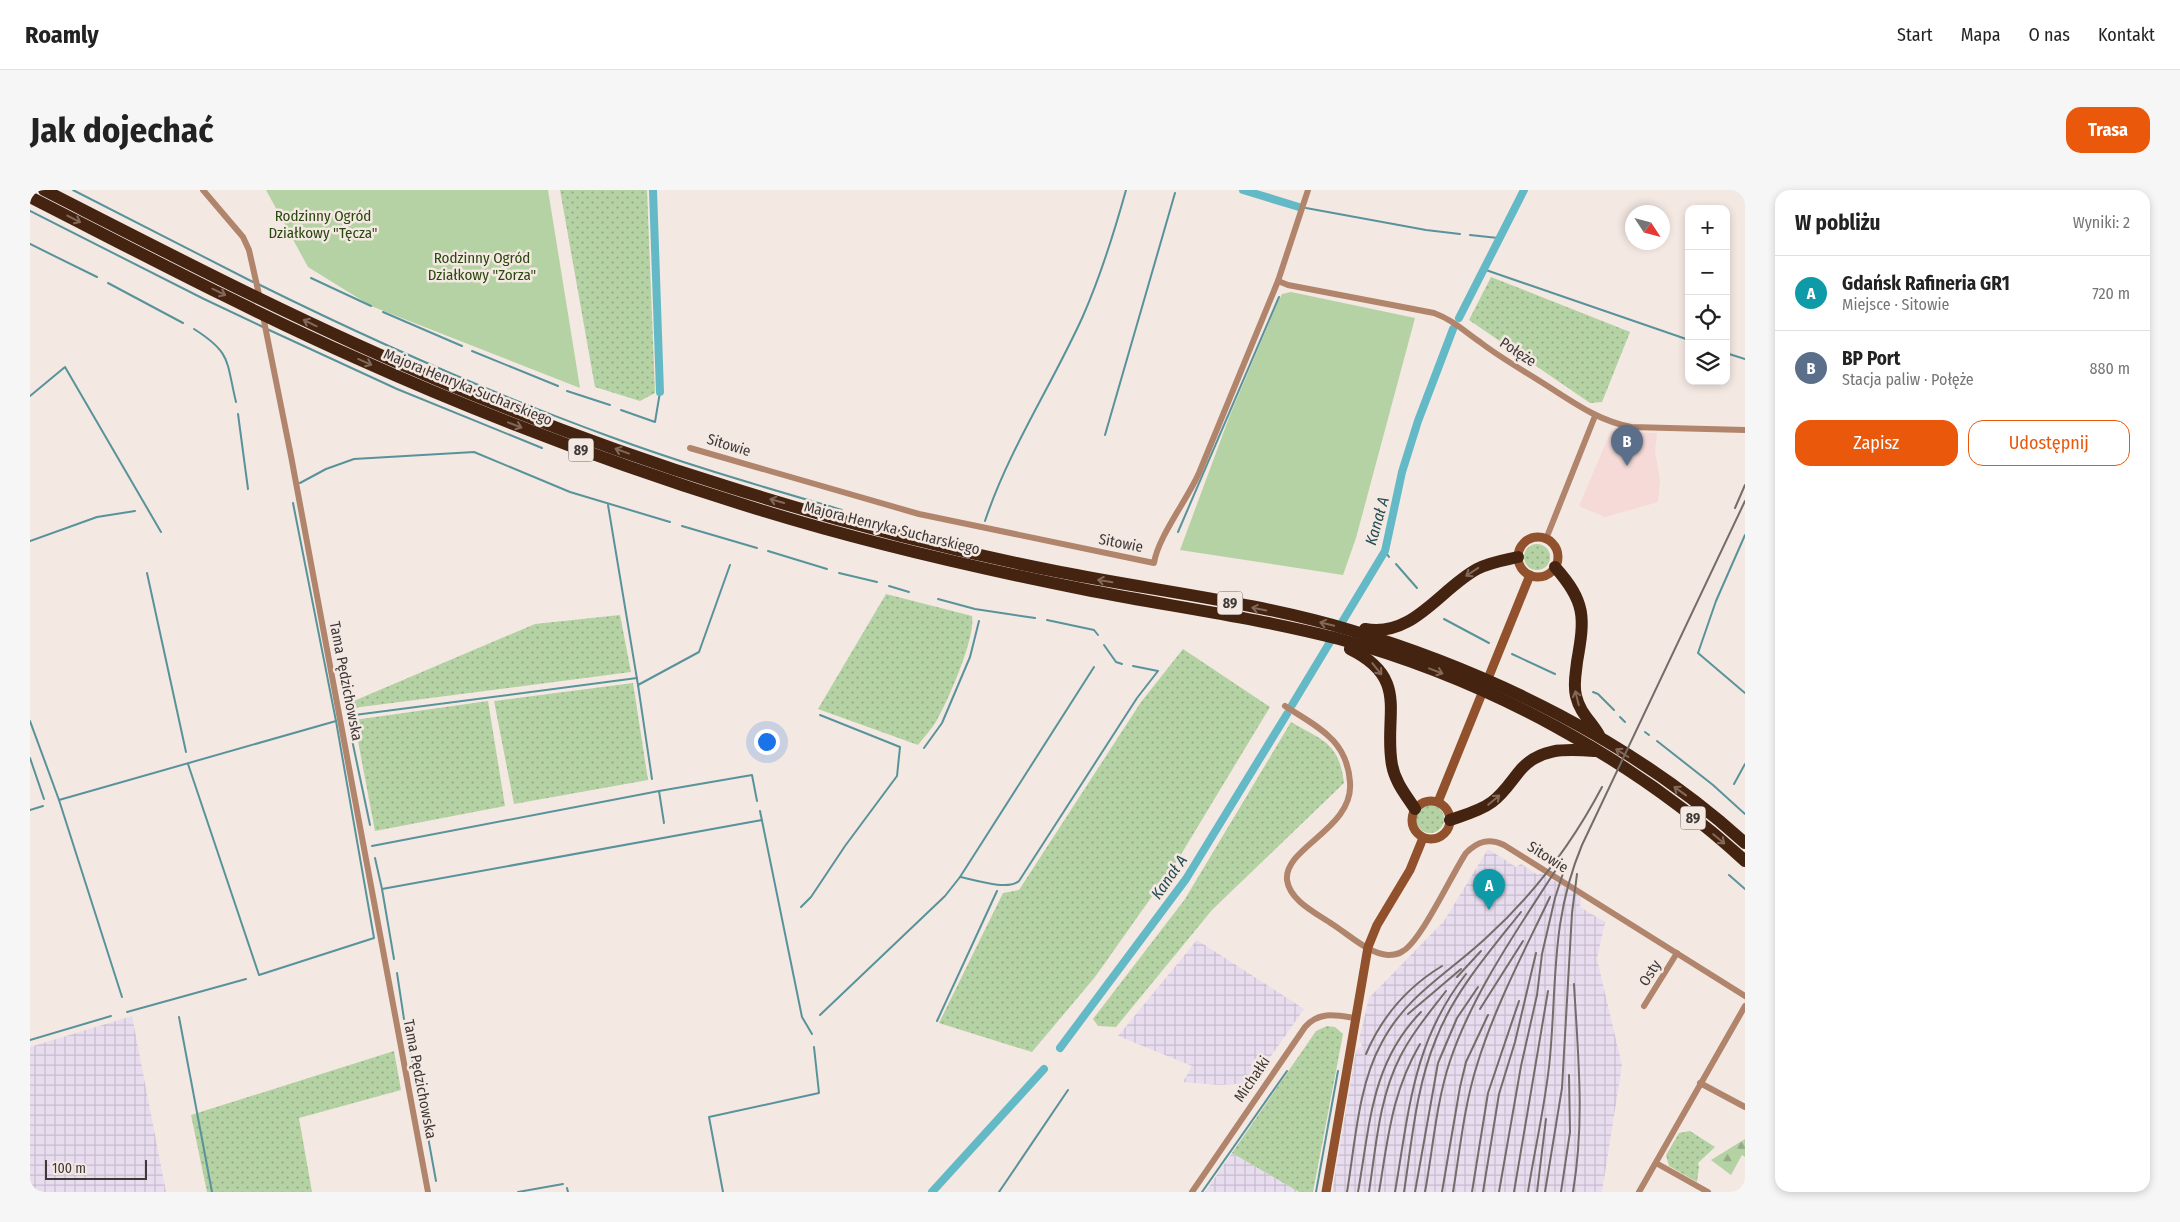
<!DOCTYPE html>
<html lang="pl">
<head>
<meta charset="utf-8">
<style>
	:root { --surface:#fff; --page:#f6f6f6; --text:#222; --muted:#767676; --line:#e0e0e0; --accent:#ea580c }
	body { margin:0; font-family:"Fira Sans Condensed",sans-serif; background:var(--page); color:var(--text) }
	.controls { position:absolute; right:15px; top:15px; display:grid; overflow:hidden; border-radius:10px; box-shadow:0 2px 8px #0003 }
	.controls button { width:45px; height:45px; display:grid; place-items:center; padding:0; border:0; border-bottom:1px solid var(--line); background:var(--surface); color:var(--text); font:25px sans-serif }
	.compass { position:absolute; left:1595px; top:15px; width:45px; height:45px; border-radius:50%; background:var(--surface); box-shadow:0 2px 8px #0003; rotate:126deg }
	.scale { position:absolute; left:15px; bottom:12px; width:102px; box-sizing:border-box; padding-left:5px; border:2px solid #3e3937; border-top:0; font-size:14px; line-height:18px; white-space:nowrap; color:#3e3937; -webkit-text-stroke:4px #f4e8e2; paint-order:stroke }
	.you { position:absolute; left:736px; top:551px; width:18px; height:18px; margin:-12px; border:4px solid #fff; border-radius:50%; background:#1a73e8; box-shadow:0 0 0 8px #1a73e833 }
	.badge { display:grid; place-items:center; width:32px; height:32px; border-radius:50%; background:var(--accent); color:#fff; font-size:16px; font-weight:700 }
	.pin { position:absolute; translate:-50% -41px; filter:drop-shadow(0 1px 2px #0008) }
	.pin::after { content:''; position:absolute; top:26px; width:18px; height:15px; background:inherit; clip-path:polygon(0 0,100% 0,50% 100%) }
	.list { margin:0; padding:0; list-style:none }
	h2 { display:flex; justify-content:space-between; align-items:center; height:65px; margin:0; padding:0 20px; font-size:21px }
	h2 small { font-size:16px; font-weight:400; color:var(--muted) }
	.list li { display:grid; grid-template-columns:32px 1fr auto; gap:15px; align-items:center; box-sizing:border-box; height:75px; padding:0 20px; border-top:1px solid var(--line) }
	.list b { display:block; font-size:19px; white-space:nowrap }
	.list p { margin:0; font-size:16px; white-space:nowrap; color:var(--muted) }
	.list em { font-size:16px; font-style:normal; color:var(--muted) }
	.actions { display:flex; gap:10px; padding:15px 20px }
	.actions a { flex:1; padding:11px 0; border:1px solid var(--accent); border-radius:15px; text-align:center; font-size:18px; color:var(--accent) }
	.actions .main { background:var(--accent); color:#fff }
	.icon { flex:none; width:28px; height:28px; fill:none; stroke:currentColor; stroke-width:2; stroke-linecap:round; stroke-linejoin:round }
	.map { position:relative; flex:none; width:1715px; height:1002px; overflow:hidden; border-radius:15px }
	header { display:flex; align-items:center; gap:30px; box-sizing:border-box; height:70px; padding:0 25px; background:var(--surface); border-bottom:1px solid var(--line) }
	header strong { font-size:24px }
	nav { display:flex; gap:28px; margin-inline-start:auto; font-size:18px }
	.intro { display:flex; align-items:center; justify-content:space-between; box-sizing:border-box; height:120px; padding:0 30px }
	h1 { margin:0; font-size:35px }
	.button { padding:12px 22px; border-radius:15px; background:var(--accent); color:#fff; font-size:18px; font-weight:700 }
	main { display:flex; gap:30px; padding:0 30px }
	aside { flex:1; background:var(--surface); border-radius:15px; box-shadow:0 2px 8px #0003 }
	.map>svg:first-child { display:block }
	.commercial { fill:#f5dad7 }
	.industrial { fill:url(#industrial-grid) }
	.grass { fill:url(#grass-dots) }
	.forest { fill:url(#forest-firs) }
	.garden { fill:#b4d2a3 }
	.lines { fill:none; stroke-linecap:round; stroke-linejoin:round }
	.stream { stroke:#58939b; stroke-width:2 }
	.canal { stroke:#63bac6; stroke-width:8 }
	.street { stroke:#b1846c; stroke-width:6 }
	.secondary { stroke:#91512c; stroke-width:9 }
	.highway { stroke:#442411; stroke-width:12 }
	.rail { stroke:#736c69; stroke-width:2 }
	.oneway { stroke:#82695a }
	.labels { text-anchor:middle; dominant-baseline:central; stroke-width:5; stroke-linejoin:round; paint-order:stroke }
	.shield { fill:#f4e8e2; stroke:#756e6a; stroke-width:1 }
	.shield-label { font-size:14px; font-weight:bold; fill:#3e3937 }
	.park-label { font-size:15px; fill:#28480d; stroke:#f4e8e2 }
	.street-label { font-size:15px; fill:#3e3937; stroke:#f4e8e2 }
	.water-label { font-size:16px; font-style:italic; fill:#244c52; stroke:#f4e8e2 }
</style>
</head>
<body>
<header>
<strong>Roamly</strong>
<nav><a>Start</a><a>Mapa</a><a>O nas</a><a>Kontakt</a></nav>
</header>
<div class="intro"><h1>Jak dojechać</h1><a class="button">Trasa</a></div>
<main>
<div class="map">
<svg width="1715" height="1002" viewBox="0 0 1715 1002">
	<defs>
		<pattern id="industrial-grid" width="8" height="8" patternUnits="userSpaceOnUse" patternTransform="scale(1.25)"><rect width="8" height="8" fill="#e8dcef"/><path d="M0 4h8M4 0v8" fill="none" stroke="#c8bece"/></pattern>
		<pattern id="grass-dots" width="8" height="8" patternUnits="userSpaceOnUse" patternTransform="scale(1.25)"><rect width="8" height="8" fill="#b4d2a3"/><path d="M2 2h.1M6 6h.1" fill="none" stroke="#94ab86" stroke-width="1.8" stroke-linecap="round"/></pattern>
		<pattern id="forest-firs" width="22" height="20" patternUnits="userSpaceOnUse" patternTransform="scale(1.25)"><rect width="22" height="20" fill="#b4d2a3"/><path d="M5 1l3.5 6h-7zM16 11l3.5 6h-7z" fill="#94ab86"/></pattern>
	</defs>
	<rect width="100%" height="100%" fill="#f4e8e2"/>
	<!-- commercial -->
	<polygon class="commercial" points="1581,241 1627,243 1625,261 1630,291 1628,312 1575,327 1549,316"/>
	<!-- industrial -->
	<g class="industrial">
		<polygon points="1458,659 1486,677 1491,674 1508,685 1511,683 1551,707 1550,717 1575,732 1567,769 1592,875 1572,1002 1302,1002 1326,860 1332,856 1329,849 1339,808 1414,731"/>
		<polygon points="1167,750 1274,819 1222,893 1189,895 1153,892 1162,876 1088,846"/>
		<polygon points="102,826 136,1002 0,1002 0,857"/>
		<polygon points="1202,963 1269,1002 1175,1002"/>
	</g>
	<!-- grass -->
	<g class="grass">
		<polygon points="530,0 617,0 625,203 610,211 565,197"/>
		<polygon points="1461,87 1600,142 1572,212 1560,213 1439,130"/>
		<circle cx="1507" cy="367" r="13"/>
		<path d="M 856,404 L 942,426 C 946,447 918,511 907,530 C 902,539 894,547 888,555 L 788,519 Z"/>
		<polygon points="590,425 601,482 323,518 319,513 505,434"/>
		<polygon points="1153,459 1240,517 1147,671 1065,787 1002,862 909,833 973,703 989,700 1111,512"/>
		<polygon points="603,493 618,590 484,614 464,511"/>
		<polygon points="458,511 475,616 345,641 324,530"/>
		<path d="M 1261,532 C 1293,551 1309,552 1314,593 L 1182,720 L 1086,837 L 1068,836 L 1063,829 L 1155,709 Z"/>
		<circle cx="1400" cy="629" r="14"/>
		<polygon points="1297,836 1305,837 1313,844 1283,1002 1269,1002 1202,963 1286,841"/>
		<polygon points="364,861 371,900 269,928 282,1002 177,1002 161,925"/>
		<polygon points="1660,941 1685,957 1668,973 1669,977 1667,992 1639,976 1636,965 1649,943"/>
	</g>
	<!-- forest -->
	<polygon class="forest" points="1715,949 1715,967 1712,965 1701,985 1681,970"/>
	<!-- garden -->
	<g class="garden">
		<polygon points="236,0 518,0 550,198 341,116 278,77"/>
		<polygon points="1261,102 1385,128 1326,348 1313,385 1150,360 1200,225 1248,112 1252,104"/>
	</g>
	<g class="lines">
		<!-- stream -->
		<g class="stream">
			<polyline points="43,0 223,92"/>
			<polyline points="1276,18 1396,40 1430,44"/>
			<polyline points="0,21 174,109 233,137"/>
			<polyline points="1440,45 1468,48"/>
			<polyline points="0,54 67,87"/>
			<polyline points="1453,79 1659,150"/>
			<polyline points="281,88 341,116"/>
			<polyline points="78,93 153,133"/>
			<path d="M 228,94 C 343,151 460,203 581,247 C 657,275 734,297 812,320"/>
			<polyline points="353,122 432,156"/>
			<path d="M 164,139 C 202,163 196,171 206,212"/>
			<polyline points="237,139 367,199 512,258"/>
			<polyline points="442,161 528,196"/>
			<polyline points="1696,163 1715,169"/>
			<polyline points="537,201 580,215"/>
			<polyline points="0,206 35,177 131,342"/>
			<polyline points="591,220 625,232 630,202"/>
			<polyline points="208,224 218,299"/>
			<polyline points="1075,245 1145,3"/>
			<polyline points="270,293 296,279 324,269 444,262 540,302 640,332"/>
			<polyline points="578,315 608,495 669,462 700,375"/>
			<path d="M 955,331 C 979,259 1022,195 1053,126 C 1071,85 1084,43 1096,0"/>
			<polyline points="652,336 727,358"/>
			<polyline points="1148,342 1249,107"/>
			<polyline points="1715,345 1686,411 1668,463 1715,503"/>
			<polyline points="0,351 67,327 105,321"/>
			<polyline points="738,361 797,379"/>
			<polyline points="1355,361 1359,367"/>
			<polyline points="1366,374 1387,398"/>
			<polyline points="117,383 156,562"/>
			<polyline points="809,383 847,392"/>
			<polyline points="859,396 879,402"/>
			<polyline points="908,409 945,419 1005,428"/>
			<polyline points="1414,429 1459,453"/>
			<polyline points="1017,430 1064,440 1068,445"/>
			<polyline points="1074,455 1086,472 1092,474"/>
			<polyline points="1482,464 1525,484"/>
			<polyline points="608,495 622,589"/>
			<polyline points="1563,502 1568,504 1584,520"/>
			<polyline points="1590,527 1595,532"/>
			<polyline points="0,531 29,610 306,531 263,313"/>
			<polyline points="1615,542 1619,545"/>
			<polyline points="1627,551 1683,595 1715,624"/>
			<polyline points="894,558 912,533 940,467 949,431"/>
			<polyline points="0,568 14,609"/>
			<polyline points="158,574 229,785 344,748 306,531"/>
			<polyline points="1704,594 1715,574"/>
			<polyline points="29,610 92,807"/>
			<polyline points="0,620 13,616"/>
			<polyline points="730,621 772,827 782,844"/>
			<polyline points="634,633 629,601 722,585 727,611"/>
			<polyline points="340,635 317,526 607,488"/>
			<polyline points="342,656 629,601"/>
			<polyline points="345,668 352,699"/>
			<polyline points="1699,685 1715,699"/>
			<path d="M 930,687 C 945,690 978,701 989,691 L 1107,508 L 1128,481 L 1103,476"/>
			<polyline points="771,717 781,707 815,656 867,586 870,557 790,525"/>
			<polyline points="364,769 352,699 732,630"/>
			<polyline points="367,783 374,829"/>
			<polyline points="97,822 216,789"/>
			<polyline points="790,825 915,706 930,687 1064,477"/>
			<polyline points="149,827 182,1002"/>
			<polyline points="907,831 967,701"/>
			<polyline points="378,848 389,905"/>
			<polyline points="0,850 81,826"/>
			<polyline points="398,928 396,936 406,991"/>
			<polyline points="537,998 538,1002"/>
			<polyline points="488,1002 533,994"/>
			<polyline points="693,1002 679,927 789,903 784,857"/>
			<polyline points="969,1002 1038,900"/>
			<polyline points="1172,1002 1257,881"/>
			<polyline points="1286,1002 1308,881"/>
		</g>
		<!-- canal -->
		<g class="canal">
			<polyline points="623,0 630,202"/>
			<polyline points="1213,0 1269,17"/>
			<polyline points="1429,128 1494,0"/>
			<polyline points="1262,515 1355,361 1372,282 1388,231 1423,139"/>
			<polyline points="1030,858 1156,689 1257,524"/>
			<polyline points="902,1002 1014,879"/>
		</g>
		<!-- street -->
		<g class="street">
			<polyline points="173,0 213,47 219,60 230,109"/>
			<path d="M 1248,91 L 1258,95 L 1404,123 C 1423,130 1434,141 1450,152 C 1468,166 1489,178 1508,190 C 1539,209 1565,230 1601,237 L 1715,240"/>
			<polyline points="233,126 261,266 398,1002"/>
			<path d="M 660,258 L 889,324 L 1124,373 C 1128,347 1157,310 1169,283 L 1248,91 L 1278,0"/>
			<polyline points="1516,349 1565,226"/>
			<path d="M 1255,516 C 1287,537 1317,549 1320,592 C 1324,639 1254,657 1257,690 C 1260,711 1286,723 1302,734 C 1318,744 1339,764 1358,765 C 1362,765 1369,764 1373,761 C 1391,751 1422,684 1436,663 C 1448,651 1459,648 1474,655 L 1715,806"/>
			<polyline points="1614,816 1647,763"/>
			<polyline points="1670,893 1715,917"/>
			<polyline points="1626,973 1678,1002"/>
			<path d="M 1162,1002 L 1275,837 C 1289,821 1306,825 1325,828"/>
			<polyline points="1609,1002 1715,816"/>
		</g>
		<!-- secondary -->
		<g class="secondary">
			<circle cx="1508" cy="367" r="20"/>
			<circle cx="1401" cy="630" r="19"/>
			<polyline points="1408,612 1500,385"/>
			<polyline points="1296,1002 1338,757 1347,735 1380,680 1393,648"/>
		</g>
		<!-- highway -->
		<g class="highway">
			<path d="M 14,0 C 118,53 222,107 328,155 C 449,210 573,258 699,297 C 807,331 918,360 1030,382 C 1126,401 1226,412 1320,440 C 1461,482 1605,553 1715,653"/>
			<path d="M 0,7 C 108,62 216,119 326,168 C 457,227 591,277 727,319 C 837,353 950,379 1062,401 C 1145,417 1228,428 1309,449 C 1456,489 1603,568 1715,671"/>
			<path d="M 1525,377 C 1556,412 1555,427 1547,472 C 1546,483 1543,494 1546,506 C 1550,523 1561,531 1569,545"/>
			<path d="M 1335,439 C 1383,448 1410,399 1447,379 C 1460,372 1475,370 1488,367"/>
			<path d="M 1320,459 C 1381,489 1353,525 1362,575 C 1365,592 1376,605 1385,619"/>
			<path d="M 1420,630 C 1434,625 1450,621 1462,612 C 1473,604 1480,593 1488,583 C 1508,557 1535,559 1565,561"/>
		</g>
		<!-- rail -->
		<g class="rail">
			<polyline points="1705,318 1715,295"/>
			<polyline points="1427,787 1451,761"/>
			<polyline points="1450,819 1493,751"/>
			<polyline points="1378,824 1431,779"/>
			<path d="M 1336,864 C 1352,826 1376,798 1412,776"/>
			<path d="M 1317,1002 C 1325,955 1328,896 1351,854 C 1376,805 1419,783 1457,747 C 1503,705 1543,652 1572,597"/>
			<path d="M 1328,1002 C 1340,935 1341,873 1391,822"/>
			<path d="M 1339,1002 C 1346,957 1349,908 1370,867 C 1382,843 1400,822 1416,801"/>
			<path d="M 1349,1002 C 1358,948 1362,902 1390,854"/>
			<path d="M 1365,1002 C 1379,921 1383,851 1436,784"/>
			<path d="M 1374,1002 C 1382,951 1386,897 1406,849 C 1424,802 1460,761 1491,722"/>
			<polyline points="1385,1002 1408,873 1427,828 1448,797"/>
			<path d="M 1395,1002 C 1403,959 1406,913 1420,871 C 1443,802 1490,736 1529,675"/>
			<polyline points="1412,1002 1430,897 1436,872 1458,825"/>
			<path d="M 1423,1002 C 1430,960 1434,916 1447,875 C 1465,816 1494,762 1520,707"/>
			<polyline points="1442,1002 1458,903 1489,811"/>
			<polyline points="1453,1002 1469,904 1485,852 1506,763"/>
			<polyline points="1469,1002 1491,876 1507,805 1512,764 1525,708 1535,677"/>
			<polyline points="1484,1002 1518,801"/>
			<path d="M 1498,1002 C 1505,957 1516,912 1520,867 C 1527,790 1521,729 1552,655 L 1715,311"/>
			<polyline points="1507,1002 1516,929"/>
			<polyline points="1515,1002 1532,898 1542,723 1547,684"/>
			<polyline points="1531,1002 1540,942 1539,885"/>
			<path d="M 1543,1002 C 1555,930 1548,866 1544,794"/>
		</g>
	</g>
	<!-- one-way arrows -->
	<defs><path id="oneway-shaft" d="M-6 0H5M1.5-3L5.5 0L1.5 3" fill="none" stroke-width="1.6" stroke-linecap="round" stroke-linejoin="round" transform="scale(1.25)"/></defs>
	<g class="oneway">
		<use href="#oneway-shaft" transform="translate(44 29) rotate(27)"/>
		<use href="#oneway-shaft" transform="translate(189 102) rotate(26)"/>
		<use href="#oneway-shaft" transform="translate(280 133) rotate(-154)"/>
		<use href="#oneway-shaft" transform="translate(335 172) rotate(24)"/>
		<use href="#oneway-shaft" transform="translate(485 235) rotate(21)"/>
		<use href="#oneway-shaft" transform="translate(592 261) rotate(-160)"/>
		<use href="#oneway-shaft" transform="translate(747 311) rotate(-164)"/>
		<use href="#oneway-shaft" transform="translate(1442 382) rotate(147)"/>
		<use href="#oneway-shaft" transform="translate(1075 391) rotate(-170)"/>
		<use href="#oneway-shaft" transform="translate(1229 419) rotate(-169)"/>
		<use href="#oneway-shaft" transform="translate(1297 434) rotate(-166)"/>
		<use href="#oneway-shaft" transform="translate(1347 479) rotate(51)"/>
		<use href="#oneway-shaft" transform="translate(1406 481) rotate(21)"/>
		<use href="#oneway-shaft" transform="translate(1547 508) rotate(-104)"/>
		<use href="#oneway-shaft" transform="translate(1592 563) rotate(-148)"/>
		<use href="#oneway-shaft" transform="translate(1650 601) rotate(-144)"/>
		<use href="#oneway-shaft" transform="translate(1464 610) rotate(-40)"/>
		<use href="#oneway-shaft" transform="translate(1689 649) rotate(40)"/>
	</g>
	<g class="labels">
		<!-- shield labels -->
		<g class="shield">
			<rect x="538.5" y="248.5" width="25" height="23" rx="4"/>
			<rect x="1187.5" y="401.5" width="25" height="23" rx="4"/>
			<rect x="1650.5" y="616.5" width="25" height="23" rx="4"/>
		</g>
		<g class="shield-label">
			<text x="551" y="260">89</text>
			<text x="1200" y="413">89</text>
			<text x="1663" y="628">89</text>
		</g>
		<!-- park labels -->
		<g class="park-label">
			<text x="293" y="26">Rodzinny Ogród<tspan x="293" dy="17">Działkowy "Tęcza"</tspan></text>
			<text x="452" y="68">Rodzinny Ogród<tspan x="452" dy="17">Działkowy "Zorza"</tspan></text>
		</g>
		<!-- street labels -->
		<g class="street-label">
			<text transform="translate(1488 162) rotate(33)">Połęże</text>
			<text transform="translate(438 197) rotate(22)">Majora Henryka Sucharskiego</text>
			<text transform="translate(699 255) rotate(17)">Sitowie</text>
			<text transform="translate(862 338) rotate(14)">Majora Henryka Sucharskiego</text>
			<text transform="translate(1091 353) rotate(11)">Sitowie</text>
			<text transform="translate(316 491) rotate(79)">Tama Pędzichowska</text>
			<text transform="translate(1518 667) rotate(32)">Sitowie</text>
			<text transform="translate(1620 783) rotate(-58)">Osty</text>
			<text transform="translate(390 889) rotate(79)">Tama Pędzichowska</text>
			<text transform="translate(1222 889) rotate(-56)">Michałki</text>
		</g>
		<!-- water labels -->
		<g class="water-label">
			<text transform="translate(1347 331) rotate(-74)">Kanał A</text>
			<text transform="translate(1139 687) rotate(-55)">Kanał A</text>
		</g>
	</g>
</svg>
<div class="controls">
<button>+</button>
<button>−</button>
<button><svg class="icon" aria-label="locate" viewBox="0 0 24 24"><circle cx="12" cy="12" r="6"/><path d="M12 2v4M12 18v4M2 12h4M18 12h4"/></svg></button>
<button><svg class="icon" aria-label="layers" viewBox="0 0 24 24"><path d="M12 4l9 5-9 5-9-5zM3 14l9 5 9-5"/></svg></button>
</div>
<svg class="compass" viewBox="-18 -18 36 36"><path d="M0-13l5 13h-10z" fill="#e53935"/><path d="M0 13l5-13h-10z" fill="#767676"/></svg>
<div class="scale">100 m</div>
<div class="you"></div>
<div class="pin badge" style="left:1459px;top:720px;background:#0f9aa8">A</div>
<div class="pin badge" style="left:1597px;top:276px;background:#5c6f8a">B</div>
</div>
<aside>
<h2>W pobliżu<small>Wyniki: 2</small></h2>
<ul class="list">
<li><span class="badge" style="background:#0f9aa8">A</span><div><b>Gdańsk Rafineria GR1</b><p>Miejsce · Sitowie</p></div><em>720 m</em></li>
<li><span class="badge" style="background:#5c6f8a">B</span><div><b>BP Port</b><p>Stacja paliw · Połęże</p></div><em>880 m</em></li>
</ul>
<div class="actions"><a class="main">Zapisz</a><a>Udostępnij</a></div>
</aside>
</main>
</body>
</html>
